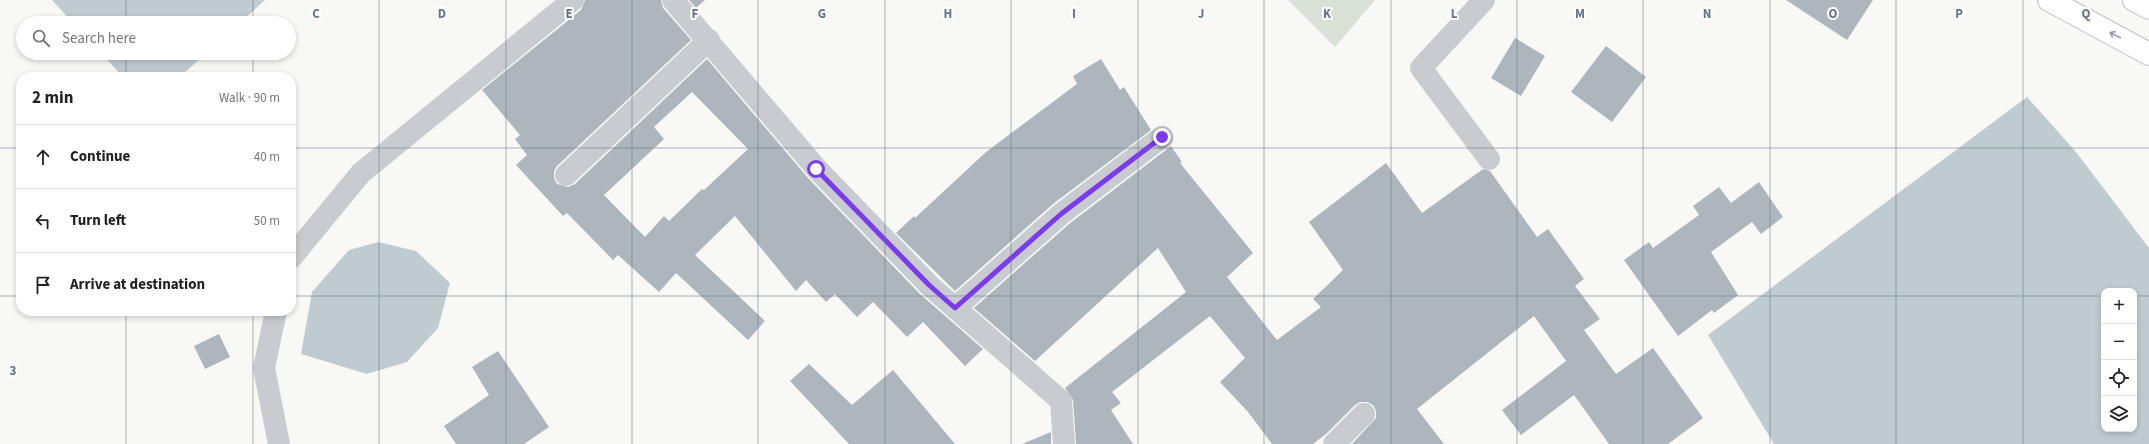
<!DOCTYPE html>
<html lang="en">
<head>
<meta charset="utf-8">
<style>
	:root { --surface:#fff; --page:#f2f2f2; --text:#222; --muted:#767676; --line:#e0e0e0 }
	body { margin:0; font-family:"Source Sans 3",sans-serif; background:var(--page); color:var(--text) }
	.controls { position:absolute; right:12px; bottom:12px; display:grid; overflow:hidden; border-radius:8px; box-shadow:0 2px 6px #0003 }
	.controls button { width:36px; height:36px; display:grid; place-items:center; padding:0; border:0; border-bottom:1px solid var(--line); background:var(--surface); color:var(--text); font:20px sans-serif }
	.stop { position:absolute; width:12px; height:12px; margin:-9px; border:3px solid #7c3aed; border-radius:50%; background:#fff }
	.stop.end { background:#7c3aed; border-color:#fff; box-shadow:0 1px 4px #0008 }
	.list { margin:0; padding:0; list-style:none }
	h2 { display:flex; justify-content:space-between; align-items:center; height:52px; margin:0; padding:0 16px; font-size:17px }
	h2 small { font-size:13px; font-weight:400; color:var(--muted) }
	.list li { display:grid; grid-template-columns:26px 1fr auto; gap:12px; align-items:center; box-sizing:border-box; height:64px; padding:0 16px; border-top:1px solid var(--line) }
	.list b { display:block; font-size:15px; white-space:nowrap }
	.list em { font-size:13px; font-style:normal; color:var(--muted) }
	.icon { flex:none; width:22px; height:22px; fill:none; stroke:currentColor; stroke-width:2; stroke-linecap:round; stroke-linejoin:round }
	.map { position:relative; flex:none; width:2149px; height:444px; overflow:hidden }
	.search { position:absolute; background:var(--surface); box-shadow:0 2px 6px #0003; left:16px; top:16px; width:280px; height:44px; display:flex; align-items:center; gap:10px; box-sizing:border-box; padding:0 14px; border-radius:22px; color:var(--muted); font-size:15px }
	.panel { position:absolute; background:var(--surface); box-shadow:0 2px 6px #0003; left:16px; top:72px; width:280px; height:244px; border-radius:16px }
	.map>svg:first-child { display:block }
	.green { fill:#d9e1d7 }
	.water { fill:#c0cbd0; fill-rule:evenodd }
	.building { fill:#aeb6bd; fill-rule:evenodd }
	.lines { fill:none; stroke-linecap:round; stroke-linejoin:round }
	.major-casing { stroke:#bbbec3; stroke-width:24 }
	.minor { stroke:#c8cbcf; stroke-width:22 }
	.major { stroke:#fff; stroke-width:22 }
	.oneway { stroke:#939eac }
	.route { stroke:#7c3aed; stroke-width:5 }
	.grid { fill:none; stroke:#657589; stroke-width:1; stroke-opacity:0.55 }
	.grid-label { font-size:13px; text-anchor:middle; font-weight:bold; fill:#657589; stroke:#fff; stroke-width:4; stroke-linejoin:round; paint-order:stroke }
</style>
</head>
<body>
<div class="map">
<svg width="2149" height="444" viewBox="0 0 2149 444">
	<rect width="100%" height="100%" fill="#f8f9f6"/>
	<!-- green -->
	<polygon class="green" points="1288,0 1375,0 1335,47"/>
	<!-- water -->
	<g class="water">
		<polygon points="52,0 265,0 240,23 73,23"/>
		<polygon points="101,53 206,53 180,77 123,77"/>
		<path d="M 2027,97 L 2076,152 L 2149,248 L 2149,444 L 1774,444 L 1708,335 ZM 2104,291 L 2134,291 L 2134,429 L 2104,429 Z"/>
		<polygon points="378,242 416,251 450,283 438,328 407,362 367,374 301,354 312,292 349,250"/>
	</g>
	<!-- building -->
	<g class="building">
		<path d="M 585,0 L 661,0 L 663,8 L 691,40 L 557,166 L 554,171 L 554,178 L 557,184 L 568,187 L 575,184 L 707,59 L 808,178 L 920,294 L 983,349 L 965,366 L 923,322 L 907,337 L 873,302 L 857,317 L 835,294 L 826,302 L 806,280 L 796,291 L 735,216 L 695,255 L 765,321 L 748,340 L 676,273 L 659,292 L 618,255 L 613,260 L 567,213 L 563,216 L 516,165 L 527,155 L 515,139 L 520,135 L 482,90 L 581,10 ZM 692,92 L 748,149 L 704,190 L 702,189 L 669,221 L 664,216 L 645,237 L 604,195 L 664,139 L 654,127 Z"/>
		<polygon points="689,0 705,0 696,8"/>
		<polygon points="1786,0 1873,0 1847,40"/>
		<polygon points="1515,38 1545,56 1521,96 1491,78"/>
		<polygon points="1606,46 1646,77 1612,122 1571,92"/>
		<polygon points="1101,59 1120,90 1124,87 1151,130 1053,204 955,291 896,233 914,216 915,218 986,152 1077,84 1073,76"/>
		<polygon points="1171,146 1182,162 1180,163 1253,253 1227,277 1277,340 1321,307 1313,299 1343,270 1309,222 1386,163 1422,213 1483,169 1490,171 1537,237 1548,229 1584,279 1575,286 1600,319 1584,330 1616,374 1653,348 1703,418 1668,444 1609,444 1574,395 1521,435 1502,410 1566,361 1534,316 1417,409 1444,444 1352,444 1376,418 1376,411 1373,405 1367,402 1360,402 1355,405 1327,433 1313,444 1272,444 1248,412 1220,382 1245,358 1210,316 1112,392 1121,403 1111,410 1133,444 1076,444 1073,400 1065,388 1186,292 1158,248 1035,361 974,308 1069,224"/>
		<polygon points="1759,182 1783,217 1761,234 1752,222 1711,252 1738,295 1714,313 1712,310 1678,336 1624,260 1649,242 1653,248 1699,215 1693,206 1719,187 1731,203"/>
		<polygon points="219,334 230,357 205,369 194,346"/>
		<polygon points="498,351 549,427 524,444 456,444 444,426 489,395 472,367"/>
		<polygon points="809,364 852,405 893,370 955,444 849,444 790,381"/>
		<polygon points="1051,432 1051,444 1022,444"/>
	</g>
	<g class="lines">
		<defs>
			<g id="major">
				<polyline points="2049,0 2149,54"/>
				<polyline points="2134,0 2149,8"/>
			</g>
		</defs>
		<!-- major casing -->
		<use href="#major" class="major-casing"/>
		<!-- minor -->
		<g class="minor">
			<polyline points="673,0 817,169 929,285 1061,401 1064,444"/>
			<polyline points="1484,0 1421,68 1489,159"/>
			<polyline points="566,175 709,40"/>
			<polyline points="291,258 361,173 573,0"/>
			<polyline points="955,308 1061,214 1162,137"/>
			<polyline points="276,311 264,368 279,444"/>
			<polyline points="1334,444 1364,414"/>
		</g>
		<!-- major -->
		<use href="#major" class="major"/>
	</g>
	<!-- one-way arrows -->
	<defs><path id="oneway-shaft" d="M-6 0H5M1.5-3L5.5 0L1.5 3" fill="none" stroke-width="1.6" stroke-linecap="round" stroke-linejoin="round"/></defs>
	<use class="oneway" href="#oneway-shaft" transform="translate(2115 35) rotate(-152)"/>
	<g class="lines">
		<!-- route -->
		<polyline class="route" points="816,169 929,285 955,308 1061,214 1162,137"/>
	</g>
	<!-- grid -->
	<path class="grid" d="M 126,0 L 126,23M 253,0 L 253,23M 379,0 L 379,444M 506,0 L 506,444M 632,0 L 632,444M 758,0 L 758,444M 885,0 L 885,444M 1011,0 L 1011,444M 1138,0 L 1138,444M 1264,0 L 1264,444M 1391,0 L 1391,444M 1517,0 L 1517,444M 1643,0 L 1643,444M 1770,0 L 1770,444M 1896,0 L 1896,444M 2023,0 L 2023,444M 126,53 L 126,77M 253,53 L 253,77M 0,148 L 21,148M 291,148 L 2149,148M 0,296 L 21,296M 291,296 L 2104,296M 2134,296 L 2149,296M 126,311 L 126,444M 253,311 L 253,444"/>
	<g class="grid-label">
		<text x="316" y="18">C</text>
		<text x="442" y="18">D</text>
		<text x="569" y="18">E</text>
		<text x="695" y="18">F</text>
		<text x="822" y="18">G</text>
		<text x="948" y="18">H</text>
		<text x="1074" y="18">I</text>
		<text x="1201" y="18">J</text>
		<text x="1327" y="18">K</text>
		<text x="1454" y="18">L</text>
		<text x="1580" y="18">M</text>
		<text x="1707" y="18">N</text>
		<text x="1833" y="18">O</text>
		<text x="1959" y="18">P</text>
		<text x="2086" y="18">Q</text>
		<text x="13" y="375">3</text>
	</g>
</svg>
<div class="controls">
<button>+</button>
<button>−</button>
<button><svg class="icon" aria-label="locate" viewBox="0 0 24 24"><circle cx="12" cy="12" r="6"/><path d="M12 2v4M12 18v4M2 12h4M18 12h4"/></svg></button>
<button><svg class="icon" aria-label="layers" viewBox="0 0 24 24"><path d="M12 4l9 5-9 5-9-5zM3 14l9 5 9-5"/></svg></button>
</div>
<div class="stop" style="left:816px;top:169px"></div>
<div class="stop end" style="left:1162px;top:137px"></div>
<div class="search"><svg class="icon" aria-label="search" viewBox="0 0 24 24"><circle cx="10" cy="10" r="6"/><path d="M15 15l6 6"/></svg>Search here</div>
<section class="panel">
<h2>2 min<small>Walk · 90 m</small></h2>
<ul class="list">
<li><svg class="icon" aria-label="ahead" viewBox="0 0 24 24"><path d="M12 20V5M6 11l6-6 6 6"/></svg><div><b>Continue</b></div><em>40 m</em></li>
<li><svg class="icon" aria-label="left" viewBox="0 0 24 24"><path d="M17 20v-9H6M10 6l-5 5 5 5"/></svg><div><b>Turn left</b></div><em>50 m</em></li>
<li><svg class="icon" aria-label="arrive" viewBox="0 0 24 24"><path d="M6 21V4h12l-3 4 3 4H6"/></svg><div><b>Arrive at destination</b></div></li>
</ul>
</section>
</div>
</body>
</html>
